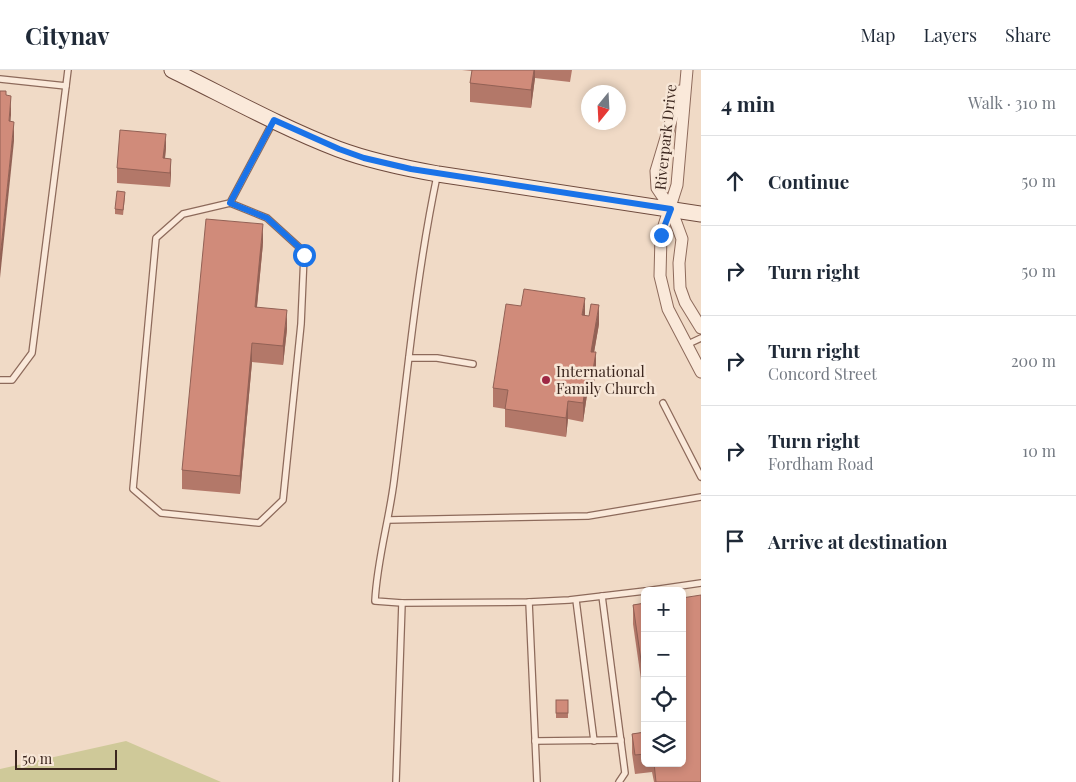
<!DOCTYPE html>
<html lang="en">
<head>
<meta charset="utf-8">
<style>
	:root { --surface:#fff; --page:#f2f2f3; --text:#1f2937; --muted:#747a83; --line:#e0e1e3 }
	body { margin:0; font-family:"Playfair Display",serif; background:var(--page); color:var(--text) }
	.controls { position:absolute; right:15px; bottom:15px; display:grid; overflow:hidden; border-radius:8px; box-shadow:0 2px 8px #0003 }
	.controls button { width:45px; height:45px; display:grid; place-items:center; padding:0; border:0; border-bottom:1px solid var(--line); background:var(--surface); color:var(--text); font:25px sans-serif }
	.compass { position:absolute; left:581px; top:15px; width:45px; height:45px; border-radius:50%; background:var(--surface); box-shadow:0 2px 8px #0003; rotate:198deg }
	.scale { position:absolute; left:15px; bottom:12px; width:102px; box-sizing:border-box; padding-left:5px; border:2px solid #3c271f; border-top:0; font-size:14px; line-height:18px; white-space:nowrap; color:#3c271f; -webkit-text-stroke:4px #f7e6d6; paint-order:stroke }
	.stop { position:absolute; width:15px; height:15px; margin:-11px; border:4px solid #1a73e8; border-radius:50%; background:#fff }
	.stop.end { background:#1a73e8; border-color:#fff; box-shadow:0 1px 5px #0008 }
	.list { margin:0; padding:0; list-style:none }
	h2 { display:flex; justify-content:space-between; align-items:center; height:65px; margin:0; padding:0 20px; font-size:21px }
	h2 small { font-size:16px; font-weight:400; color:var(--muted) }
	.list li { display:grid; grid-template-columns:32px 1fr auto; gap:15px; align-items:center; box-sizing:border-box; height:90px; padding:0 20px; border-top:1px solid var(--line) }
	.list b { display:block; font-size:19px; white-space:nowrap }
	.list p { margin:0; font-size:16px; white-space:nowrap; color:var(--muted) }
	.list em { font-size:16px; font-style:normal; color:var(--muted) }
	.icon { flex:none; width:28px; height:28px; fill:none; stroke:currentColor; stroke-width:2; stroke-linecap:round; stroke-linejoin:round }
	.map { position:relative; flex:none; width:701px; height:712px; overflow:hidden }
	header { display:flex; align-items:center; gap:30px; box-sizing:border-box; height:70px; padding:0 25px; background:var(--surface); border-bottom:1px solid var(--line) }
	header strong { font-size:24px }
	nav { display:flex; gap:28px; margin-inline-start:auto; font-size:18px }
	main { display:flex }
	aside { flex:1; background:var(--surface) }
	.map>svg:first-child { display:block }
	.green { fill:#cfc999 }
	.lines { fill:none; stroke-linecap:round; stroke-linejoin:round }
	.lane-casing { stroke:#8d6a5b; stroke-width:8 }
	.street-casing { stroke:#8d6a5b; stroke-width:13 }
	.secondary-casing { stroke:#6f4b3e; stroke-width:17 }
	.lane { stroke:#fae9da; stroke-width:5.5 }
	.street { stroke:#fae9da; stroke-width:11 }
	.secondary { stroke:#fae9da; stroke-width:15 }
	.wall { fill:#b37869 }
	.shaded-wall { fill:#926155 }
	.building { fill:#d08b7a; stroke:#926155 }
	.route { stroke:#1a73e8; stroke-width:6 }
	.poi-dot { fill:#9e2844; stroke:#f7e6d6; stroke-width:2 }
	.labels { text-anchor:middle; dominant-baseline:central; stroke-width:5; stroke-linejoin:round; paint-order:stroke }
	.street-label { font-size:15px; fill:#3c271f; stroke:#f7e6d6 }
	.poi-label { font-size:15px; fill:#3c271f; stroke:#f7e6d6; text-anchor:start }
</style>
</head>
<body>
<header>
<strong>Citynav</strong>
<nav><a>Map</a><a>Layers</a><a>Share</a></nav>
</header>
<main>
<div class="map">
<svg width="701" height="712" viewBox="0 0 701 712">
	<rect width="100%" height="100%" fill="#f0dac6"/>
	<!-- green -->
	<polygon class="green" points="126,671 221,712 0,712 0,699"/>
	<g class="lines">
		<defs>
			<g id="lane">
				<polyline points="0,9 66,16 68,0"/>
				<path d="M 437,106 C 416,206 407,309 394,411 C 389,451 377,490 375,531 L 402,533 L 529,532 L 569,530 L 645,521"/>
				<polyline points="230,133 183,144 156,168 133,419 161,443 259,453 283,430 301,254 304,185 300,178 267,148 230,133 273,52"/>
				<polyline points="686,275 701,268"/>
				<polyline points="409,288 437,288 473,294"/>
				<polyline points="0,310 12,310 32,283 66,16"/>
				<polyline points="663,333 701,407"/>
				<polyline points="388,450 588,446 701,427"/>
				<polyline points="646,521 701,513"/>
				<polyline points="602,526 625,703 619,712"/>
				<polyline points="576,530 594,671"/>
				<polyline points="529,532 537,712"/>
				<polyline points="535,671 621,670"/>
				<polyline points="396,712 402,533"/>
			</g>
			<g id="street">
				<polyline points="687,0 677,115 661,165 660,206 668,239 701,302"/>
				<polyline points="680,21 656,101 657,118 671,139 682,169 679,193 680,218 685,232 701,258"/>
			</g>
			<path id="secondary" d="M 172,0 C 227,27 281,57 338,79 C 370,91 404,98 438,104 L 701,144"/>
		</defs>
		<!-- lane casing -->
		<use href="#lane" class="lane-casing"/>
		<!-- street casing -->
		<use href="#street" class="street-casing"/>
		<!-- secondary casing -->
		<use href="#secondary" class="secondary-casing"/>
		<!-- lane -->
		<use href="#lane" class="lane"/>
		<!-- street -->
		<use href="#street" class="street"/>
		<!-- secondary -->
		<use href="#secondary" class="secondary"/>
	</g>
	<!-- wall -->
	<g class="wall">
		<polygon points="462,0 572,0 570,12 535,8 531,38 470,32 470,13 472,1"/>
		<polygon points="166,78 165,89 171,103 170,117 117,113 117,98"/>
		<polygon points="125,127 123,145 115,144 115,139"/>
		<polygon points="263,173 257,237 287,259 283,295 252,292 240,424 182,419 182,400"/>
		<polygon points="521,236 585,246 599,254 594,282 596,301 593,319 588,318 583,352 568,349 566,367 505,357 505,339 493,337 493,318"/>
		<polygon points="645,533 645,637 633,554 633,535"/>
		<polygon points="568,630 568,648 556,648 556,643"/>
		<polygon points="645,662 645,693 682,693 701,712 654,712 652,702 635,704 632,683 632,664"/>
	</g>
	<!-- shaded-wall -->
	<g class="shaded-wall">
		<polygon points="534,0 535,0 535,8 531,38 531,20"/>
		<polygon points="11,26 11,45 9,70 9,51"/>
		<polygon points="14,52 14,71 0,208 0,189"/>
		<polygon points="166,64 166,78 163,103 163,88"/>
		<polygon points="171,89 171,103 170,117 170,103"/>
		<polygon points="263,154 263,173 255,256 255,237"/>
		<polygon points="585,228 585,247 582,245"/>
		<polygon points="599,235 599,254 591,300 591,282"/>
		<polygon points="287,240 287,259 283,295 283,276"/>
		<polygon points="252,273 252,292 240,424 240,406"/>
		<polygon points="596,282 596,301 593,319 593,300"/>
		<polygon points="588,299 588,318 583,352 583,333"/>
		<polygon points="568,331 568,349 566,367 566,348"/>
	</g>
	<!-- building -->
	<g class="building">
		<polygon points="472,0 534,0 531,20 470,13"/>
		<polygon points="0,21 6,21 6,25 11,26 9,51 14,52 0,189"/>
		<polygon points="120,60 166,64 163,88 171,89 170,103 117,98"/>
		<polygon points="117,121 125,122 123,140 115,139"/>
		<polygon points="206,149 263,154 255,237 287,240 283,276 252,273 240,406 182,400"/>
		<polygon points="524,219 585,228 582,245 589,246 591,234 599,235 591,282 596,282 593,300 588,299 583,333 568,331 566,348 505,339 508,320 493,318 506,234 521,236"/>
		<polygon points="701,525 701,712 656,712 654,693 682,693 682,528"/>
		<polygon points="645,533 645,618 633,535"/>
		<rect x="556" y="630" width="12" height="13"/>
		<polygon points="645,662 645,684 635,685 632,664"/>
	</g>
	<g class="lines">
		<!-- route -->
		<polyline class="route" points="304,185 300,178 267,148 230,133 274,50 339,79 364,88 411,99 671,139 661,165"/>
	</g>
	<!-- markers -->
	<circle class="poi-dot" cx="546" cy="310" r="5"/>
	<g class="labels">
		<!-- street labels -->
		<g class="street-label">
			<text transform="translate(665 67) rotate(-84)">Riverpark Drive</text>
		</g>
		<!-- poi labels -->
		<g class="poi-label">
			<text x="556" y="301">International<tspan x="556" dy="17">Family Church</tspan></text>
		</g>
	</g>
</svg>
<div class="controls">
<button>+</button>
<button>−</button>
<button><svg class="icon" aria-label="locate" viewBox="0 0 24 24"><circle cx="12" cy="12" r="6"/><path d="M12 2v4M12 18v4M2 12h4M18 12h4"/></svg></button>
<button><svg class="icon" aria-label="layers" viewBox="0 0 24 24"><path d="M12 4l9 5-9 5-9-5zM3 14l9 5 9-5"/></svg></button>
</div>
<svg class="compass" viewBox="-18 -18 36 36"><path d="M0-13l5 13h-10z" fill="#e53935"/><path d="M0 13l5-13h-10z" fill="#747a83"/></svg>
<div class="scale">50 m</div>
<div class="stop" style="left:304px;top:185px"></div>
<div class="stop end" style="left:661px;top:165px"></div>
</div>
<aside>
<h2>4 min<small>Walk · 310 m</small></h2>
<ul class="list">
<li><svg class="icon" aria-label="ahead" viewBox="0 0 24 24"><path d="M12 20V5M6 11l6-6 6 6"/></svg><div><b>Continue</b></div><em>50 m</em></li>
<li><svg class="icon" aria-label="right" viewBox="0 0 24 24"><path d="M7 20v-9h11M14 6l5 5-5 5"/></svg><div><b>Turn right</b></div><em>50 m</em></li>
<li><svg class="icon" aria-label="right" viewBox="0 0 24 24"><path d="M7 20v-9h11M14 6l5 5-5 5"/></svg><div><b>Turn right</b><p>Concord Street</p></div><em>200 m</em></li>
<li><svg class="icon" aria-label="right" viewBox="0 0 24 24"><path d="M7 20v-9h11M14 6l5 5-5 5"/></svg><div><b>Turn right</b><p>Fordham Road</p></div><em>10 m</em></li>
<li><svg class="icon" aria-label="arrive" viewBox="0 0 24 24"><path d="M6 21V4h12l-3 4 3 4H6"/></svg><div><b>Arrive at destination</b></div></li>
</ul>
</aside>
</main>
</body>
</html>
